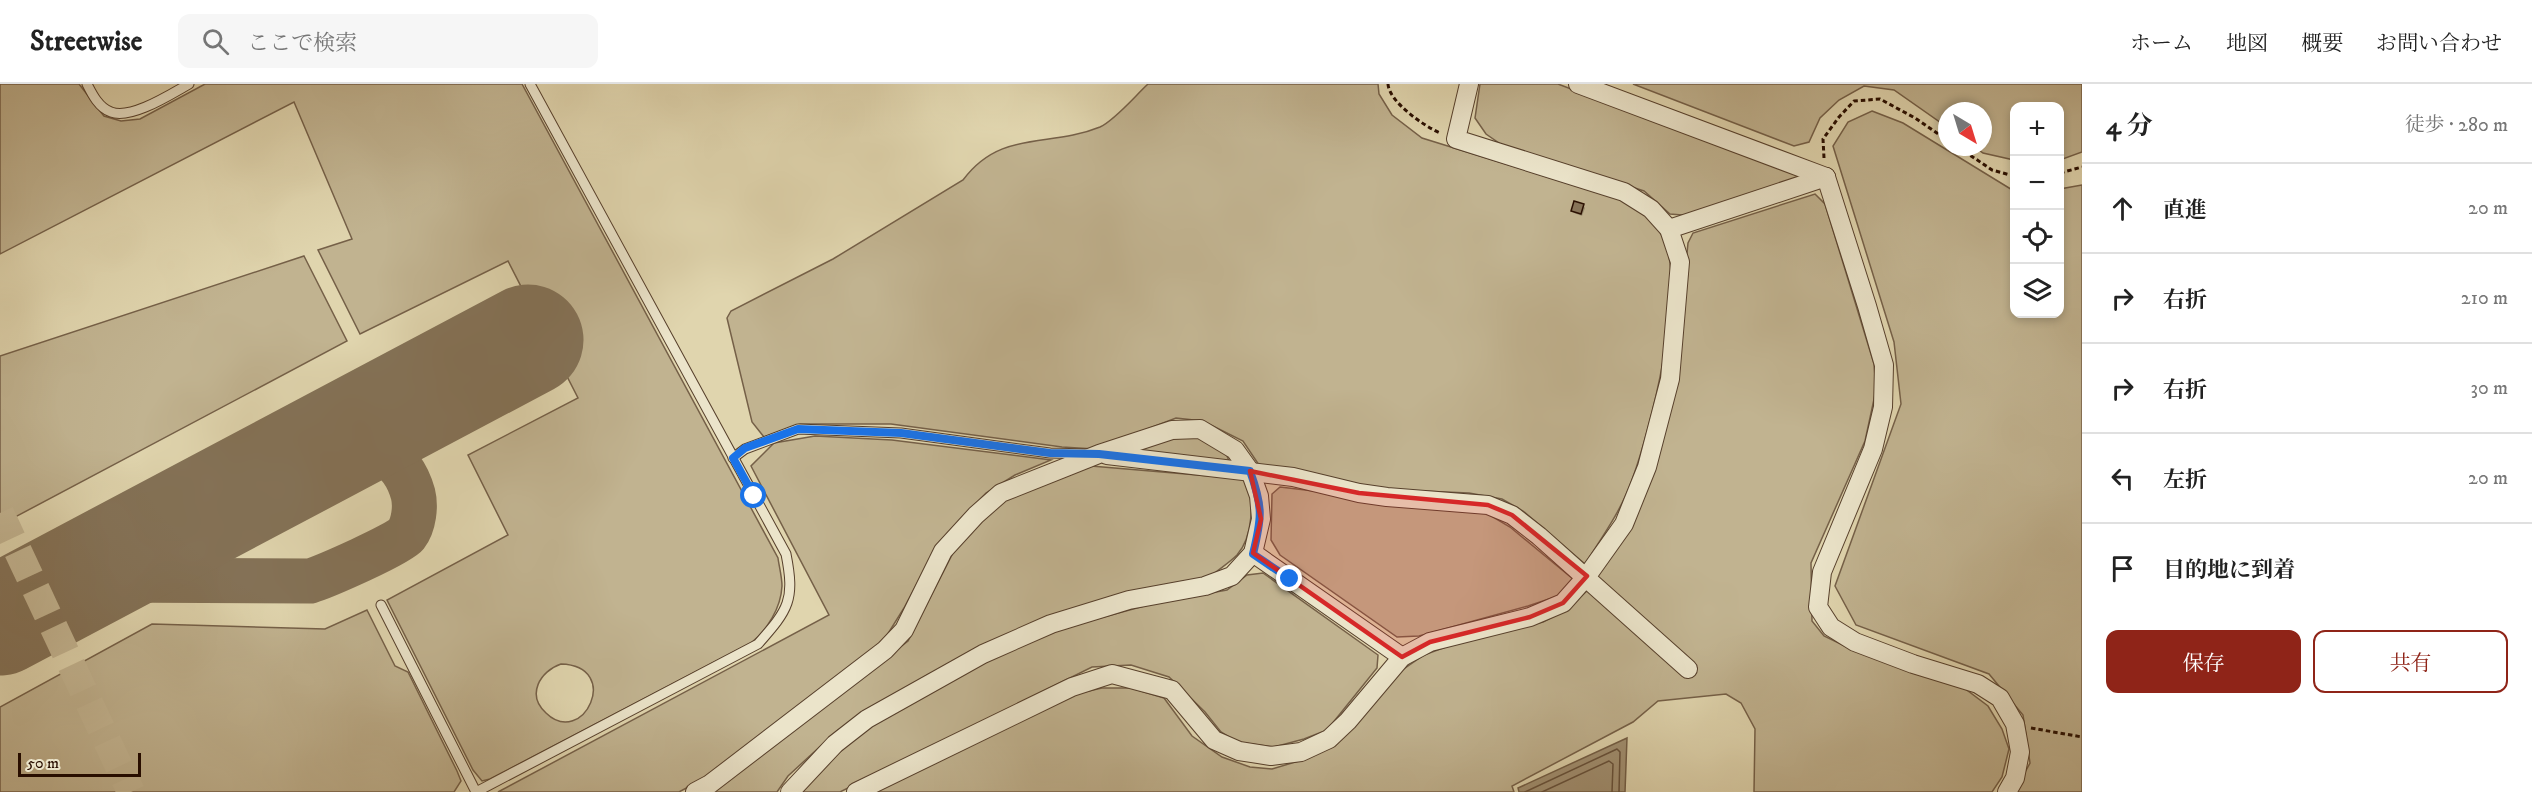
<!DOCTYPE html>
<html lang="ja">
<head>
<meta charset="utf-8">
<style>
	:root { --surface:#fff; --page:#f6f6f6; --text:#222; --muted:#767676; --line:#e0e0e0; --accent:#8f2418 }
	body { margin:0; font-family:"IM FELL DW Pica","Noto Serif JP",serif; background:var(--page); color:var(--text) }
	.controls { position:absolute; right:18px; top:18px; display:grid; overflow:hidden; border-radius:12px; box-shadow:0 3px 9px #0003 }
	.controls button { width:54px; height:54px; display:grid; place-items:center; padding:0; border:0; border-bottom:2px solid var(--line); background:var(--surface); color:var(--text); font:30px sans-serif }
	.compass { position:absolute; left:1938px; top:18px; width:54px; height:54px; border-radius:50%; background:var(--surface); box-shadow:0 3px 9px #0003; rotate:142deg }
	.scale { position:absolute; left:18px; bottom:15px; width:123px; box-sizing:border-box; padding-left:6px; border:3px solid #290e00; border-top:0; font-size:16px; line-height:21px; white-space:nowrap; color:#290e00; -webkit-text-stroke:4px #ebe4ca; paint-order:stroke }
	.stop { position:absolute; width:18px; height:18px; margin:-14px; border:4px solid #1a73e8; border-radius:50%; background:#fff }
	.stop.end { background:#1a73e8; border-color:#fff; box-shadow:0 2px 6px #0008 }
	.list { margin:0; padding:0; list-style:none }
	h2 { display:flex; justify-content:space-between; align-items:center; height:78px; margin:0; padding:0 24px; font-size:26px }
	h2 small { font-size:20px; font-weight:400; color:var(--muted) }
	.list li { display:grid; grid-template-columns:39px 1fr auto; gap:18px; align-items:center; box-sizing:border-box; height:90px; padding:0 24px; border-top:2px solid var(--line) }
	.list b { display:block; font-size:22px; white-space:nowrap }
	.list em { font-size:20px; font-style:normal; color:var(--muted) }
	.actions { display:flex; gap:12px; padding:18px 24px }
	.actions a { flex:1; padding:14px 0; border:2px solid var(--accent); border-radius:12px; text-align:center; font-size:21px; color:var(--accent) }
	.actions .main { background:var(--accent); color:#fff }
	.icon { flex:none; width:33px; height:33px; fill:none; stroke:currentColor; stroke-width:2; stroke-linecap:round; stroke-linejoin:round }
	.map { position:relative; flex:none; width:2082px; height:708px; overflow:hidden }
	header { display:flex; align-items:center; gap:36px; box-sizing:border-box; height:84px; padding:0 30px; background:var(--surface); border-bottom:2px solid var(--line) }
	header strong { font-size:28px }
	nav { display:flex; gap:33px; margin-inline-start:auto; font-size:21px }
	.search { width:420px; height:54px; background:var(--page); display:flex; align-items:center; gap:15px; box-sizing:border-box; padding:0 21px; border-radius:12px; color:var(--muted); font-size:22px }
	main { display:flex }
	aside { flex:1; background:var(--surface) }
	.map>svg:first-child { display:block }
	.green { fill:#c1b390; stroke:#756048; stroke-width:1.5; fill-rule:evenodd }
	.water { fill:#a29173; stroke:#725d45; stroke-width:1.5 }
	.shadow { fill:#0003 }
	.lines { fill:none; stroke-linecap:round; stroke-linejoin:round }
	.shore { stroke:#66503a; stroke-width:1.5 }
	.taxiway { stroke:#847257; stroke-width:45 }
	.runway { stroke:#847257; stroke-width:111 }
	.building { fill:#88755a; stroke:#290e00; stroke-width:1.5 }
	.primary-tunnel { stroke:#c5b794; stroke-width:28; stroke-dasharray:28 14; stroke-linecap:butt }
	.lane-casing { stroke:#57402c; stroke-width:11 }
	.street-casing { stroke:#57402c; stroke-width:20 }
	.path { stroke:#290e00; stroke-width:3; stroke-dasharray:4.5 3; stroke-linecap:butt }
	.lane { stroke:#ebe4ca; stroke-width:9 }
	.street { stroke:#ebe4ca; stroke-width:18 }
	.route { stroke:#1a73e8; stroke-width:8 }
	.marked { fill:#d62828; fill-opacity:0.2; stroke:#d62828; stroke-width:4.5; stroke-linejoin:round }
</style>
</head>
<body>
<header>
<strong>Streetwise</strong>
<div class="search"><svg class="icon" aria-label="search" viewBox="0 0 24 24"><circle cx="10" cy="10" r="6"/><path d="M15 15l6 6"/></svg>ここで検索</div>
<nav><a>ホーム</a><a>地図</a><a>概要</a><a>お問い合わせ</a></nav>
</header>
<main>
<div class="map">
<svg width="2082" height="708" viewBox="0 0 2082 708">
	<rect width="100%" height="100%" fill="#e0d5ae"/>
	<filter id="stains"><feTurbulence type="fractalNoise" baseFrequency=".00333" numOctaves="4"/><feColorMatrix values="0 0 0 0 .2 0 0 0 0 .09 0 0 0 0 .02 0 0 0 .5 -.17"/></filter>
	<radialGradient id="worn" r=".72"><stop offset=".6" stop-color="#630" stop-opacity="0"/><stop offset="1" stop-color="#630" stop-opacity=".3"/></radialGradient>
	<!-- green -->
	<g class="green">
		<path d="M 0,0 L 79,0 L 104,32 L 121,37 L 140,35 L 205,0 L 522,0 L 778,474 C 779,482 782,493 782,502 C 781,524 767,546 751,559 L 490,695 L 482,697 L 473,686 L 387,516 L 508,451 L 468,371 L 578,314 L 508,177 L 360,250 L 318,166 L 352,155 L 294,18 L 0,170 ZM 561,580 C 623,582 583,665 546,629 C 526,611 540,587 561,580 Z"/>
		<path d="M 1148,0 L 1378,0 L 1379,10 L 1392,31 L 1422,54 L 1628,118 C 1643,129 1658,140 1665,158 C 1685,209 1651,344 1632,396 C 1621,427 1602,453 1585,480 L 1523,427 L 1502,415 L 1469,409 L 1374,405 L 1259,381 L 1243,357 L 1203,337 L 1176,334 L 1095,365 L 1062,363 L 891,340 L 800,340 L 764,353 L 752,338 L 727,234 L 731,227 L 833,175 L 963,96 C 1001,45 1049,64 1100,43 C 1115,36 1135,12 1148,0 Z"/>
		<polygon points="1480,0 1558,0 1801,92 1694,132 1670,130 1644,107 1502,61 1486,50 1475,34"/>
		<polygon points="1633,0 2082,0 2082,68 2060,76 2060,22 2014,22 2014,76 1983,69 1975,63 1983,63 1983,27 1947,27 1947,43 1894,6 1864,2 1839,16 1820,34 1809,58 1794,62"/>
		<polygon points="1872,27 1903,39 2014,107 2014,230 2060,230 2060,105 2082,101 2082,708 2014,708 2030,679 2023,631 1989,590 1856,541 1835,502 1901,320 1894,258 1833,62 1848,38"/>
		<polygon points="1815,110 1825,120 1874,280 1876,306 1865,357 1811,479 1812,537 1824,552 1851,565 1964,604 1988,622 2002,645 2009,665 2002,693 1992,708 1754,708 1755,645 1741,619 1726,610 1658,617 1633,638 1512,702 1514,708 876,708 1066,612 1102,604 1131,604 1164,614 1192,652 1222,673 1250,683 1272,685 1302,676 1335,662 1395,591 1424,571 1462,557 1543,538 1565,527 1589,505 1687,594 1697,584 1595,491 1626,449 1685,190 1688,159 1693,149"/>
		<polygon points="304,172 347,257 0,441 0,272"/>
		<polygon points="815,352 892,356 1051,376 1015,391 986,409 960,436 930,475 904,524 884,556 707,693 679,708 498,708 829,531 751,382 774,359"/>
		<polygon points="1199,353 1225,367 1229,377 1130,366 1170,355"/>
		<path d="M 1091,382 L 1245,395 C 1255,416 1253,453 1237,471 C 1229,479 1219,485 1211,492 L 929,590 L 838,646 L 788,692 L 777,708 L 712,708 L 908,557 L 956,463 L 990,427 L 1021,406 Z"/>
		<polygon points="1280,403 1483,427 1510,443 1573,495 1558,512 1528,522 1419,552 1397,553 1280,471 1271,456 1272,410"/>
		<polygon points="1263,489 1378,571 1377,584 1327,646 1304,655 1274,663 1237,658 1221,648 1205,628 1169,593 1131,581 1092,583 840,708 798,708 862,647 981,579 1063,544 1159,518 1227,506 1247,491"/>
		<polygon points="367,526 395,582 408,588 457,687 461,697 454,708 0,708 0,623 152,540 325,545"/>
	</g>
	<!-- water -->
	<polygon class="water" points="1627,654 1625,708 1519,708 1518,704"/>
	<!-- shadow -->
	<polygon class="shadow" points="1583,121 1585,124 1582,132 1574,129 1572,126"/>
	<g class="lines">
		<!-- shore -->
		<g class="shore">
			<polyline points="1525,708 1617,665 1620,668 1619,708"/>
			<polyline points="1542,708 1609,677 1613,680 1612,708"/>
		</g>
		<!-- taxiway -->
		<path class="taxiway" d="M 72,498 L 100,496 L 310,497 C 324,493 399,460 406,451 C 414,441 416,422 413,410 C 401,367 371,361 330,361"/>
		<!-- runway -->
		<polyline class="runway" points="0,536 528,256"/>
	</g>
	<!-- building -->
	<polygon class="building" points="1574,117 1584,120 1581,130 1571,127"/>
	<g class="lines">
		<!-- primary-tunnel -->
		<polyline class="primary-tunnel" points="0,429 131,708"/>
		<defs>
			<g id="lane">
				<path d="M 87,0 C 92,10 99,24 111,28 C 131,36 171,10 189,0"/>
				<polyline points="733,374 745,365 798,345 901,349 1050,369 1088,370"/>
				<polyline points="381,521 476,708"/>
				<path d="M 476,708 L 758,560 C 789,525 795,516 786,470 L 530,0"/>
			</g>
			<g id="street">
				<polyline points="1578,0 1826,93"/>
				<polyline points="1826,93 1867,222 1884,281 1883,323 1873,365 1822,488 1818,523 1831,543 1855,558 1913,580 1978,600 2000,614 2015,640 2020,668 2015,694 2007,708"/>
				<polyline points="1669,145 1826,93"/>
				<polyline points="1107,371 1293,393 1359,409 1387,413 1488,421 1512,431 1539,452 1688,585"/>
				<polyline points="1253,469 1402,573"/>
				<polyline points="695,708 710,700 885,566 904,546 943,467 976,431 1001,409 1099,370 1172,346 1200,345 1235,366 1250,387 1259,412 1261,435 1253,469 1232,492 1205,502 1129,516 1051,540 983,570 867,635 835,660 790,708"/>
				<polyline points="856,708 1072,603 1112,590 1172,606 1214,656 1239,667 1271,672 1301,668 1329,655 1348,637 1402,573 1430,558 1530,533 1563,519 1587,492 1624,440 1647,383 1670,295 1680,178 1669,145 1651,125 1624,108 1456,55 1469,0"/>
			</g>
		</defs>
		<!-- lane casing -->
		<use href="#lane" class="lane-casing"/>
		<!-- street casing -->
		<use href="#street" class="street-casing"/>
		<!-- path -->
		<g class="path">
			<path d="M 1388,0 C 1389,18 1424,42 1440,49"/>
			<polyline points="1958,63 1992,86 2014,92"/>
			<polyline points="1824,74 1823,55 1839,33 1854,17 1880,15 1915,34 1947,56"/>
			<polyline points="2060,89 2082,83"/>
			<polyline points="2031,644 2082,653"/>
		</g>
		<!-- lane -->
		<use href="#lane" class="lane"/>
		<!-- street -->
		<use href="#street" class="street"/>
	</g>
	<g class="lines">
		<!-- route -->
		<path class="route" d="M 754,412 L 733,374 L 745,364 L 798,345 L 901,349 L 1050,369 L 1099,370 L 1250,387 C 1263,423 1262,433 1253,470 L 1290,495"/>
	</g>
	<!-- marked area -->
	<path class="marked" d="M 1250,387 L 1359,409 L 1488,421 L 1512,431 L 1587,492 L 1563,519 L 1530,533 L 1430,558 L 1402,573 L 1253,469 L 1261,435 Z"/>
	<rect width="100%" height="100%" filter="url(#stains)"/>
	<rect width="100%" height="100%" fill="url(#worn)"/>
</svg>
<div class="controls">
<button>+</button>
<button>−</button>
<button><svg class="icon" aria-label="locate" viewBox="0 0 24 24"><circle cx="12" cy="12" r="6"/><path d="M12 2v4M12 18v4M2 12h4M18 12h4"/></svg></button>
<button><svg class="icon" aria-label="layers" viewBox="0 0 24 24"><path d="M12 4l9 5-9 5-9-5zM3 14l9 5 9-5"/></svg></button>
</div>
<svg class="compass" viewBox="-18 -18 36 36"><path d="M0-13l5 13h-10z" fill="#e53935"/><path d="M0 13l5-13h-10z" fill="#767676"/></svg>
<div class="scale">50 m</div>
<div class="stop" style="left:754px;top:412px"></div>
<div class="stop end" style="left:1290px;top:495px"></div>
</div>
<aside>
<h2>4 分<small>徒歩 · 280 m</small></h2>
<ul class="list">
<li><svg class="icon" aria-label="ahead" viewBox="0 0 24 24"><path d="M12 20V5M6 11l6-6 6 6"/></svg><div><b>直進</b></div><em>20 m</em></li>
<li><svg class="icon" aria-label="right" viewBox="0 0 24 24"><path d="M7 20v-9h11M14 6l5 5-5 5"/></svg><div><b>右折</b></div><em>210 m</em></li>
<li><svg class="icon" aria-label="right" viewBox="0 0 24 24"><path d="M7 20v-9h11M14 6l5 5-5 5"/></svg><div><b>右折</b></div><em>30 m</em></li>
<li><svg class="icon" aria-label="left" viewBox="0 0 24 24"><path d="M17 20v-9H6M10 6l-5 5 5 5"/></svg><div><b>左折</b></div><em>20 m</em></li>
<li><svg class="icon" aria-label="arrive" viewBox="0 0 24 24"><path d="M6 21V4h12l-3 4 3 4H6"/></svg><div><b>目的地に到着</b></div></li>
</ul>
<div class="actions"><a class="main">保存</a><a>共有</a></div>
</aside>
</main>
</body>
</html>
